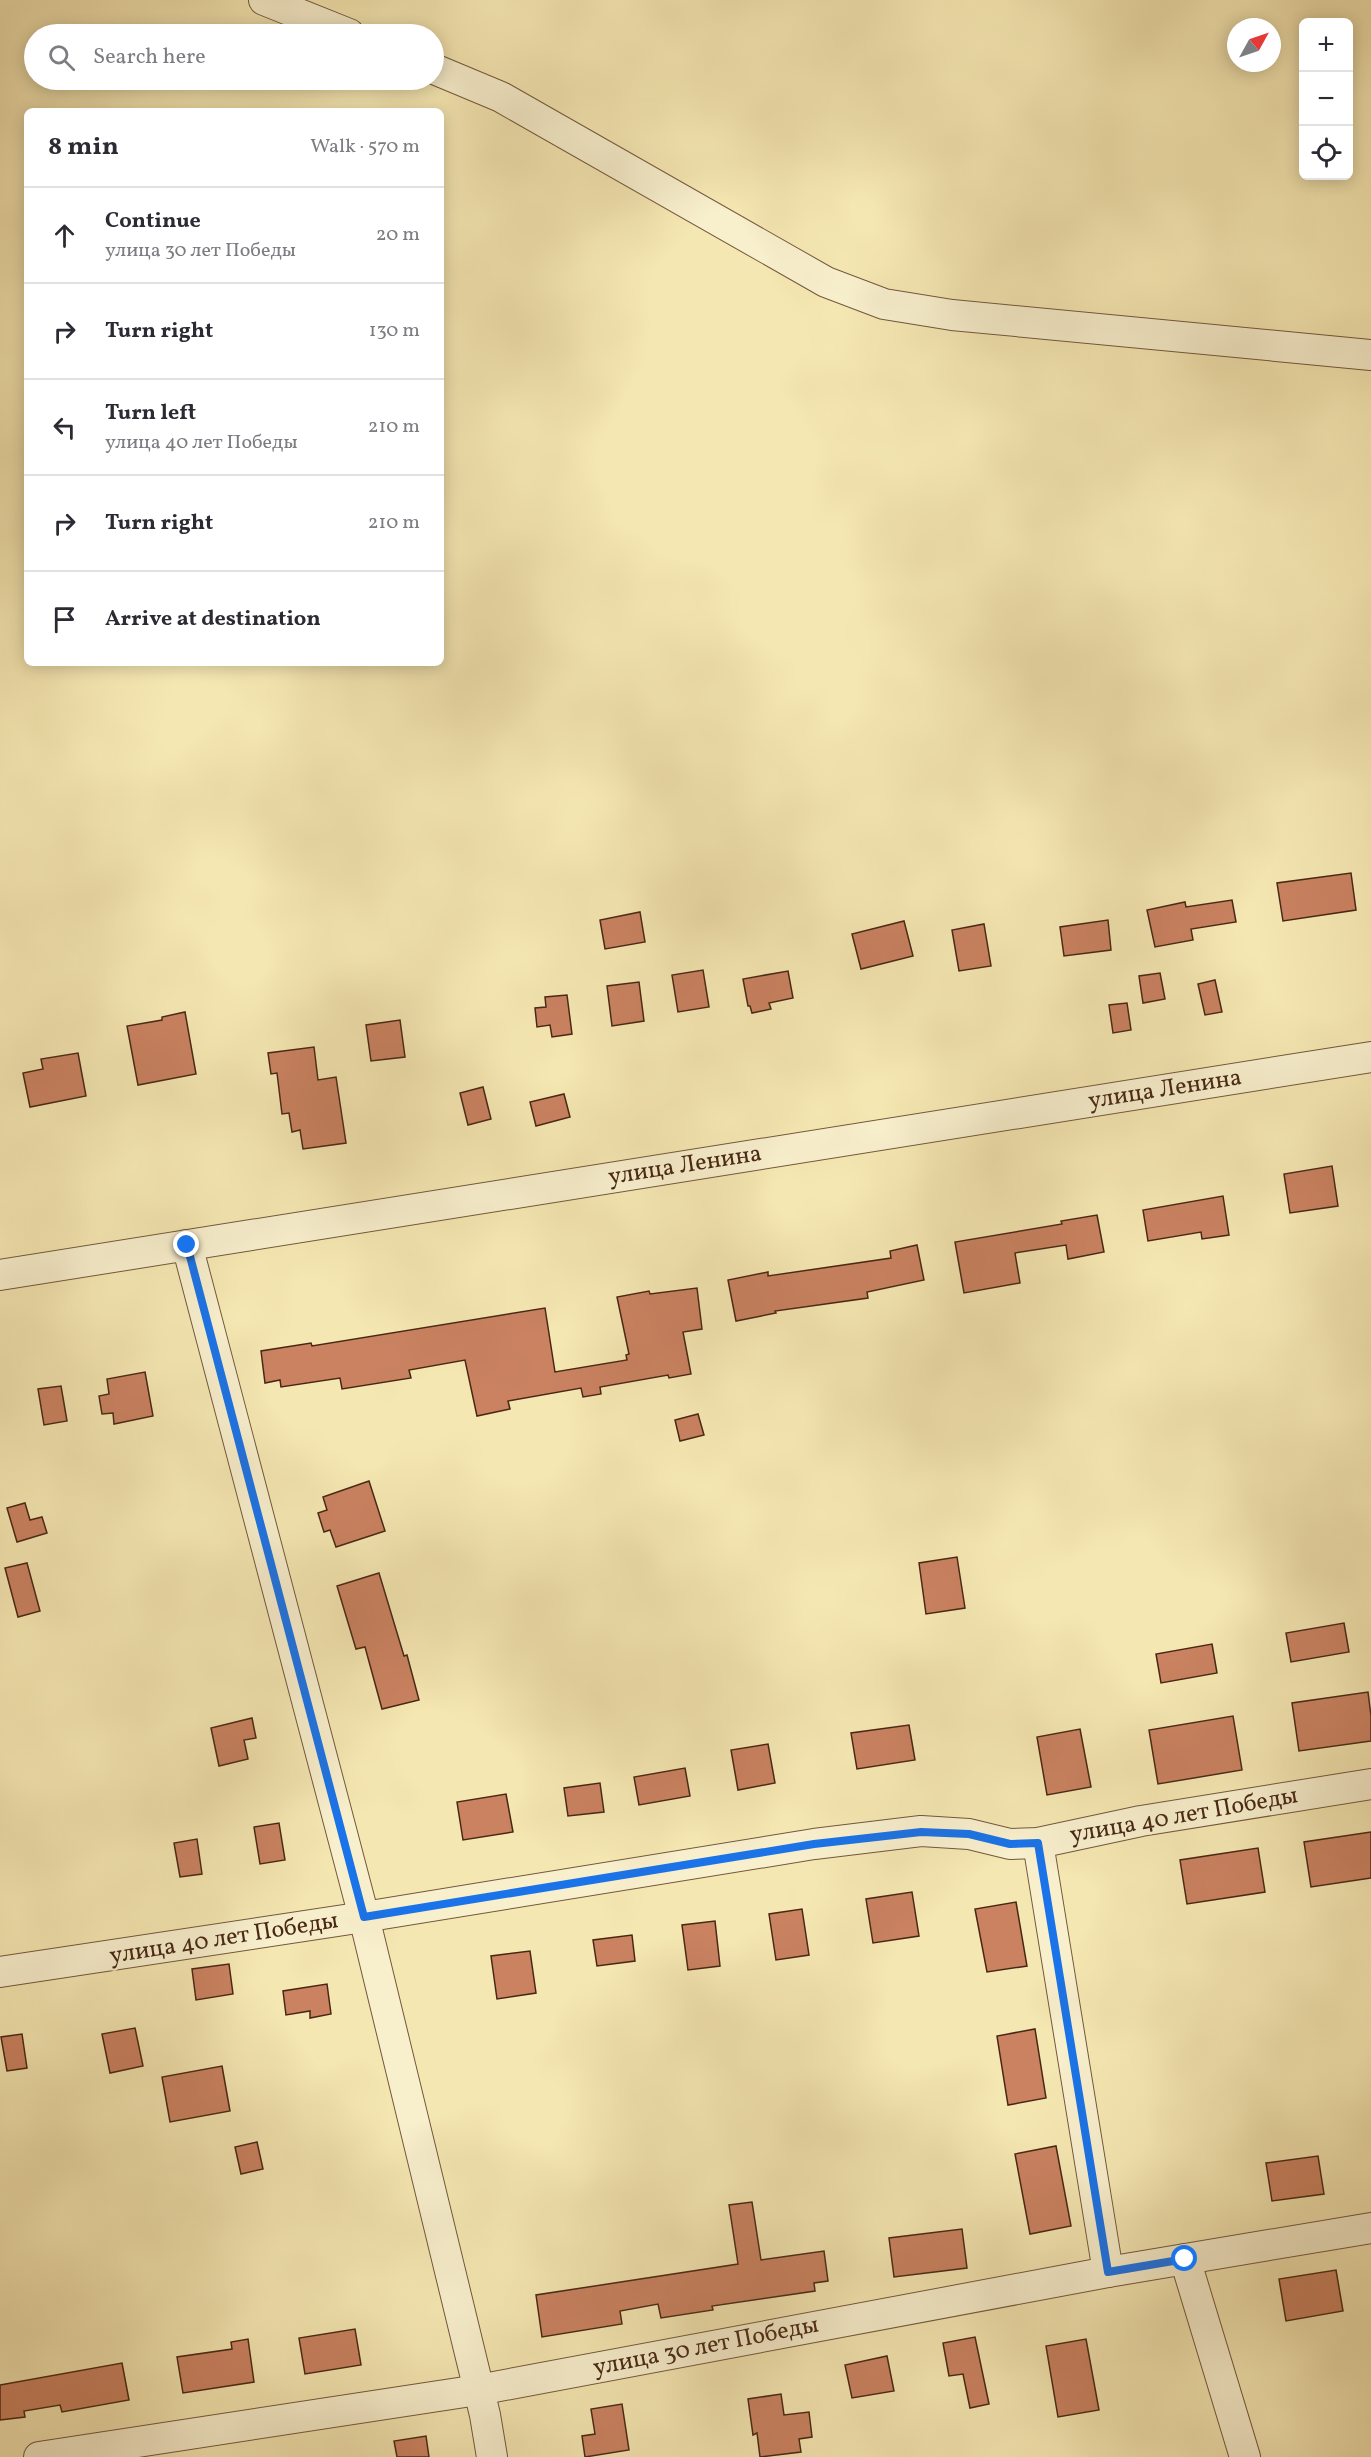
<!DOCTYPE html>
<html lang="en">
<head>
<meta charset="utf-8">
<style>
	:root { --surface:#fff; --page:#f2f2f3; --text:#2b2b33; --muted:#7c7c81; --line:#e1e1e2 }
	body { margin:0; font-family:Vollkorn,serif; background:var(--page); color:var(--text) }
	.controls { position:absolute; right:18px; top:18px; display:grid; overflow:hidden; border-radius:9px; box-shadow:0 3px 15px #0003 }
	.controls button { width:54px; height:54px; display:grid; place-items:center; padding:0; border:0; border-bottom:2px solid var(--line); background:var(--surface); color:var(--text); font:30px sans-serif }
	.compass { position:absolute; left:1227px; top:18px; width:54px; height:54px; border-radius:50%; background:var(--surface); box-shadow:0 3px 15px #0003; rotate:50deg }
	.stop { position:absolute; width:18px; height:18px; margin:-14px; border:4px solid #1a73e8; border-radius:50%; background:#fff }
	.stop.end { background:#1a73e8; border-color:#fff; box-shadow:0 2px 6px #0008 }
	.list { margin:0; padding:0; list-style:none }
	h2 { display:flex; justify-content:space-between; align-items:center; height:78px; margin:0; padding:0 24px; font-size:26px }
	h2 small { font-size:20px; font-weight:400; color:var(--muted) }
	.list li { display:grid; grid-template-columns:39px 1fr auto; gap:18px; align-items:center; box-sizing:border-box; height:96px; padding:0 24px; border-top:2px solid var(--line) }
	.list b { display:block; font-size:22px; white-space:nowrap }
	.list p { margin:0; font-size:20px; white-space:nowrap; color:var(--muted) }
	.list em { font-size:20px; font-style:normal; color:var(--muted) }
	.icon { flex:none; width:33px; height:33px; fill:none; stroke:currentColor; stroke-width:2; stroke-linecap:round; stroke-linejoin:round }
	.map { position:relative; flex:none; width:1371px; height:2457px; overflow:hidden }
	.search { position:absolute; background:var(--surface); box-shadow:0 3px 15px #0003; left:24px; top:24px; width:420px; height:66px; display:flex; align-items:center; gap:15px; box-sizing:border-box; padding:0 21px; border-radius:33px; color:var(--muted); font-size:22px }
	.panel { position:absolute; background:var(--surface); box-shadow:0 3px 15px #0003; left:24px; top:108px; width:420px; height:558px; border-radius:9px }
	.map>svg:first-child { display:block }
	.building { fill:#ca8261; stroke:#482815; stroke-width:1.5 }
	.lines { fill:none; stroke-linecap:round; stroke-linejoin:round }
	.minor-casing { stroke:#73583c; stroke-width:32 }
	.minor { stroke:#f8efcd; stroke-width:30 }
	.route { stroke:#1a73e8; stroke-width:8 }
	.labels { text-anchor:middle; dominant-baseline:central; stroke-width:4.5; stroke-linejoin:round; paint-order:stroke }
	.street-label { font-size:24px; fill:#482815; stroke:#f8efcd }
</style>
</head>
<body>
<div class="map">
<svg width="1371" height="2457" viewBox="0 0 1371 2457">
	<rect width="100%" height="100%" fill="#f5e7b2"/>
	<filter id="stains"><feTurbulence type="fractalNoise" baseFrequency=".00333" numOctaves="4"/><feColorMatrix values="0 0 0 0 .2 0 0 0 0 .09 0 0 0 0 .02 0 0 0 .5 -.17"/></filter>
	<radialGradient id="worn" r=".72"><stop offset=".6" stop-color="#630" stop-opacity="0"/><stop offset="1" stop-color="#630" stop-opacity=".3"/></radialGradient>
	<!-- building -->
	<g class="building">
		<polygon points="1351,873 1356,910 1283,921 1277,883"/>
		<polygon points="1232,900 1236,922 1191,929 1193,940 1155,947 1147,910 1185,902 1186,907"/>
		<polygon points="640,912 645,942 605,949 600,920"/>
		<polygon points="1108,920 1111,950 1064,956 1060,927"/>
		<polygon points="904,921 913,956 861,969 852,934"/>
		<polygon points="984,924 991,966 959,971 952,930"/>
		<polygon points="703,970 709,1007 678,1012 672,975"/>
		<polygon points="788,971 793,998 769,1003 771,1009 752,1013 750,1006 748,1006 743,979"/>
		<polygon points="1160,973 1165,999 1143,1003 1139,976"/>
		<polygon points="1215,980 1222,1012 1205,1015 1198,984"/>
		<polygon points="639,982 644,1021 612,1026 607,986"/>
		<polygon points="567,995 572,1034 552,1037 550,1025 537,1027 535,1008 546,1007 545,997"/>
		<polygon points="1127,1003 1131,1030 1113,1033 1109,1005"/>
		<polygon points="185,1012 196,1074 138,1085 127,1026 162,1020 162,1017"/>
		<polygon points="400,1020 405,1057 371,1061 366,1025"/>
		<polygon points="314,1047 318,1080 336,1077 346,1143 303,1149 300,1130 292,1132 289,1113 282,1114 277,1073 271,1074 268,1053"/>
		<polygon points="78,1053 86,1096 30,1107 23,1073 43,1069 41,1059"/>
		<polygon points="483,1087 491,1119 468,1125 460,1093"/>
		<polygon points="564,1094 570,1117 536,1126 530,1102"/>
		<polygon points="1332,1166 1338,1206 1290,1213 1284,1174"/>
		<polygon points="1223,1196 1229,1235 1202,1239 1201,1232 1148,1241 1143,1210"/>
		<polygon points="1097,1215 1104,1252 1068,1259 1066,1245 1015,1253 1020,1283 964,1293 955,1242 1062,1224 1061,1221"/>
		<polygon points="917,1245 924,1280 867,1292 868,1298 775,1311 776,1313 736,1321 728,1280 768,1272 768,1276 891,1258 890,1251"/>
		<polygon points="697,1288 702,1329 683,1332 691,1374 669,1378 668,1375 600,1387 601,1394 583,1397 581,1388 508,1401 510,1409 477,1416 465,1360 409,1370 411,1378 342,1389 340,1378 281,1387 280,1380 265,1383 261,1351 311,1343 312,1346 545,1308 555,1372 627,1360 626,1355 629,1354 617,1297 649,1291 650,1294"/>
		<polygon points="145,1372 153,1416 114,1424 113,1413 102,1414 99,1396 109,1394 107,1379"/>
		<polygon points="61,1386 67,1421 44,1425 38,1389"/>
		<polygon points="698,1414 704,1435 680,1441 675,1420"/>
		<polygon points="369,1481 385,1531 336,1547 330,1530 324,1532 318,1513 327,1510 323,1497"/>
		<polygon points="25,1503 30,1520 42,1517 47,1533 17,1542 7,1508"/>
		<polygon points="957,1557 965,1608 926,1614 919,1563"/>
		<polygon points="27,1563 40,1611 18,1617 5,1568"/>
		<polygon points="379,1573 404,1656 407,1655 419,1700 382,1709 365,1647 356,1649 337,1586"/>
		<polygon points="1344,1623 1349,1652 1291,1662 1286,1633"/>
		<polygon points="1212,1644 1217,1673 1161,1683 1156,1654"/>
		<polygon points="1368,1692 1371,1716 1371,1741 1299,1751 1292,1703"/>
		<polygon points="1233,1716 1242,1770 1158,1784 1149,1730"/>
		<polygon points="252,1718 256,1738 244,1740 248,1759 219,1766 211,1728"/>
		<polygon points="909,1725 915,1760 857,1769 851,1733"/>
		<polygon points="1080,1729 1091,1787 1047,1795 1037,1737"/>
		<polygon points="768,1744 775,1783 738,1790 731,1750"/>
		<polygon points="685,1768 690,1796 639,1805 634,1777"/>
		<polygon points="600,1783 604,1812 568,1816 564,1788"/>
		<polygon points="506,1794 513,1832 463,1840 457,1802"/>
		<polygon points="279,1823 285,1860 260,1864 254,1827"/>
		<polygon points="1371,1832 1371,1878 1311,1887 1304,1842"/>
		<polygon points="197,1839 202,1874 180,1877 174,1843"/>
		<polygon points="1258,1848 1265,1892 1187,1904 1180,1860"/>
		<polygon points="912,1892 919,1936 873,1943 866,1899"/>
		<polygon points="1016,1902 1027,1966 987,1972 975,1909"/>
		<polygon points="802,1909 809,1955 776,1960 769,1914"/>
		<polygon points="715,1921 720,1966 688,1970 682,1925"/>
		<polygon points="632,1935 635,1961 597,1966 593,1940"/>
		<polygon points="530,1951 536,1993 497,1999 491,1956"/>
		<polygon points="229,1964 233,1994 196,2000 192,1969"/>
		<polygon points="327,1984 331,2014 310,2018 310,2011 286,2015 283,1991"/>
		<polygon points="135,2028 143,2066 110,2073 102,2034"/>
		<polygon points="1035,2029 1046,2098 1008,2105 997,2036"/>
		<polygon points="22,2034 27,2068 7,2071 1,2037"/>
		<polygon points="222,2066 230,2111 170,2122 162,2077"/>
		<polygon points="257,2142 263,2169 241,2174 235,2147"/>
		<polygon points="1056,2146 1071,2226 1030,2234 1015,2154"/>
		<polygon points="1318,2156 1324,2194 1272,2201 1266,2163"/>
		<polygon points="752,2202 761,2260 824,2251 828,2281 814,2283 815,2291 712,2306 713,2310 661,2318 658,2304 620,2311 622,2324 542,2337 536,2295 738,2264 729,2205"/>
		<polygon points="962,2229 967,2268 894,2277 889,2238"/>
		<polygon points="1336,2270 1343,2311 1286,2321 1279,2279"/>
		<polygon points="355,2329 361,2365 305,2374 299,2338"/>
		<polygon points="975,2337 989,2404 970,2408 963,2374 949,2376 943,2343"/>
		<polygon points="248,2339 254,2382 183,2393 177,2357 232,2349 231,2342"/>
		<polygon points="1086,2339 1099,2410 1058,2417 1046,2346"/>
		<polygon points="887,2356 894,2391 852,2398 845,2365"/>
		<polygon points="122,2363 129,2400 62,2412 60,2405 24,2411 25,2417 0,2420 0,2385"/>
		<polygon points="781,2394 784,2415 809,2412 812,2437 799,2439 801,2452 760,2457 757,2433 753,2435 748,2399"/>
		<polygon points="622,2404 629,2450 585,2457 582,2436 595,2434 591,2409"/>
		<polygon points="426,2436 429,2457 397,2457 394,2441"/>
	</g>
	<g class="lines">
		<defs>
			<g id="minor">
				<polyline points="264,0 349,34"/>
				<polyline points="434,69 501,97 826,282 884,304 952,315 1371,355"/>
				<polyline points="187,1245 364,1917 485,2415 492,2457"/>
				<polyline points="0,1275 1371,1057"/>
				<polyline points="1038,1843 1108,2272"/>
				<polyline points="0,1972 364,1917 814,1844 921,1831 969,1834 1010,1844 1038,1843 1141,1821 1371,1784"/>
				<polyline points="1185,2259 1245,2457"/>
				<polyline points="39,2457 478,2390 1108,2272 1371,2228"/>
			</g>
		</defs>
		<!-- minor casing -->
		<use href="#minor" class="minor-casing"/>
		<!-- minor -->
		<use href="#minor" class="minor"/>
	</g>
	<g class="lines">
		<!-- route -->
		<polyline class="route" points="187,1245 364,1917 814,1844 921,1832 969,1834 1010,1844 1038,1843 1108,2272 1185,2259"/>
	</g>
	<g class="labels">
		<!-- street labels -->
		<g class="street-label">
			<text transform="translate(1165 1090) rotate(-9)">улица Ленина</text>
			<text transform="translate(685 1166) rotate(-9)">улица Ленина</text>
			<text transform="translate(1184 1816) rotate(-10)">улица 40 лет Победы</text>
			<text transform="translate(224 1939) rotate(-9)">улица 40 лет Победы</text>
			<text transform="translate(706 2347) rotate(-11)">улица 30 лет Победы</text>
		</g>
	</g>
	<rect width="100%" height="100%" filter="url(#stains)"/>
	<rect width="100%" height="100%" fill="url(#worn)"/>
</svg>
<div class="controls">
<button>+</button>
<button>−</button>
<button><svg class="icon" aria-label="locate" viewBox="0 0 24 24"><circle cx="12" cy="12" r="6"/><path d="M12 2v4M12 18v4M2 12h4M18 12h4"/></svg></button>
</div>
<svg class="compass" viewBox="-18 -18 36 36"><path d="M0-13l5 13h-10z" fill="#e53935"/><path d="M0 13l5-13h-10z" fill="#7c7c81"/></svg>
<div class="stop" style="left:1185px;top:2259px"></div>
<div class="stop end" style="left:187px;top:1245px"></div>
<div class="search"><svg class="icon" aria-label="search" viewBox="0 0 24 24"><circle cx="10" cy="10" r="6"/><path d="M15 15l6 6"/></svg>Search here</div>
<section class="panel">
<h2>8 min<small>Walk · 570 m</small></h2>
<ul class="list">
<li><svg class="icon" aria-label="ahead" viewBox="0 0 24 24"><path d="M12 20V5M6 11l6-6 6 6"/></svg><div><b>Continue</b><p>улица 30 лет Победы</p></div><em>20 m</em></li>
<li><svg class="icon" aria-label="right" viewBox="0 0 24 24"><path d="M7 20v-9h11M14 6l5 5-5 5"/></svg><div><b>Turn right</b></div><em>130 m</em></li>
<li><svg class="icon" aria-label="left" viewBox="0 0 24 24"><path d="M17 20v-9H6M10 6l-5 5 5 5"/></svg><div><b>Turn left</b><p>улица 40 лет Победы</p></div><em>210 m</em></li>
<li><svg class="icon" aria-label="right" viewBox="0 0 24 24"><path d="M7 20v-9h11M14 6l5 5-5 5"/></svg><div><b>Turn right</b></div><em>210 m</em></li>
<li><svg class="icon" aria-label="arrive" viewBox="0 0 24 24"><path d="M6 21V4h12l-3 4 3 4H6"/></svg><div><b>Arrive at destination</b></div></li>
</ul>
</section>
</div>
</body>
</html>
